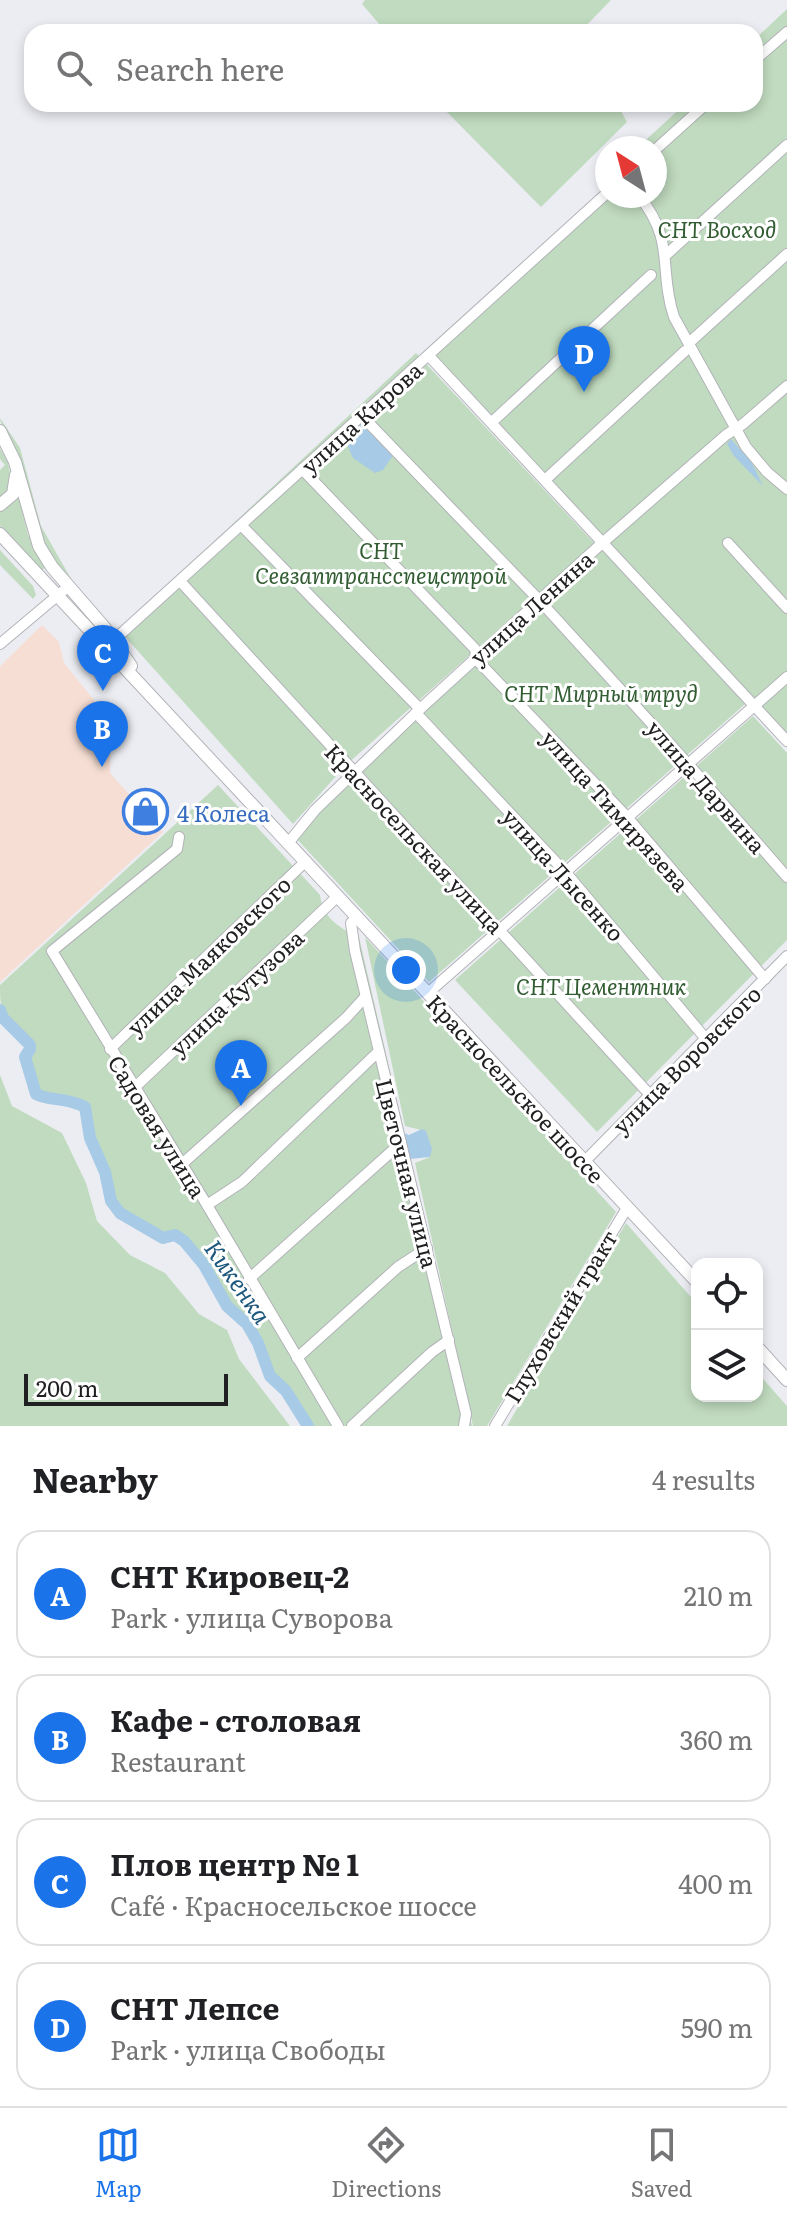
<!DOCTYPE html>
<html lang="en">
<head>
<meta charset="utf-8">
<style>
	:root { --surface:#fff; --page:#f2f2f2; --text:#202124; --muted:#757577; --line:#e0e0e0; --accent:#1a73e8 }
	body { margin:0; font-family:Literata,serif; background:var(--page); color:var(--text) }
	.controls { position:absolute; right:24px; bottom:24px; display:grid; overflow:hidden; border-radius:16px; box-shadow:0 4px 12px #0003 }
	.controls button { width:72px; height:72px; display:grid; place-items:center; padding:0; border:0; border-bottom:2px solid var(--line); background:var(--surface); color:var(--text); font:40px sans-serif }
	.compass { position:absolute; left:595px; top:136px; width:72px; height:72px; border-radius:50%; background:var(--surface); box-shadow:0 4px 12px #0003; rotate:324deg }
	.scale { position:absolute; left:24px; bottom:20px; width:204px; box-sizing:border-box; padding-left:8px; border:4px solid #202022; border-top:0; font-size:22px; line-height:28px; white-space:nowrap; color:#202022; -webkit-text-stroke:6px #fff; paint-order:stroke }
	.you { position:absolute; left:406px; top:970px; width:28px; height:28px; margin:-20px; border:6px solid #fff; border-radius:50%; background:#1a73e8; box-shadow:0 0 0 12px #1a73e833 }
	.badge { display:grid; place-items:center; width:52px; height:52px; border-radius:50%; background:var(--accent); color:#fff; font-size:26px; font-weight:700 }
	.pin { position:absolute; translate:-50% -66px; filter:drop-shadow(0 2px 4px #0008) }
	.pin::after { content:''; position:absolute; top:42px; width:28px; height:24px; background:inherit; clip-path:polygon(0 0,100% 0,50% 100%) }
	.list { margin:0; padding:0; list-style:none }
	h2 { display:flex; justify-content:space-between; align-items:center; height:104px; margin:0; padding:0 32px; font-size:34px }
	h2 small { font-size:26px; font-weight:400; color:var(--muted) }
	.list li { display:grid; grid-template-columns:52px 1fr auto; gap:24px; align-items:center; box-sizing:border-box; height:128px; margin:0 16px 16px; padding:0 16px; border:2px solid var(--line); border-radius:24px }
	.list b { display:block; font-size:30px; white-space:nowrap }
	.list p { margin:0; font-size:26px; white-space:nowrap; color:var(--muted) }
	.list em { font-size:26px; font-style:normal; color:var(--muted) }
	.icon { flex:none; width:44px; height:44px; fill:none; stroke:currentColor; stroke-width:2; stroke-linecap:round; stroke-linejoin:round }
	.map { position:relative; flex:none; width:787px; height:1426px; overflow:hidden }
	.search { position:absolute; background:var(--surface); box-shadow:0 4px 12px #0003; left:24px; right:24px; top:24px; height:88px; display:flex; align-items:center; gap:20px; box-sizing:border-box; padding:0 28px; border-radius:24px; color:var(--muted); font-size:30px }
	.sheet { height:680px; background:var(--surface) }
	nav { display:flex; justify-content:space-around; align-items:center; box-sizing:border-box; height:112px; border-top:2px solid var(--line); background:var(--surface); font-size:22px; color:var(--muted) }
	nav a { display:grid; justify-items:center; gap:4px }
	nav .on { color:var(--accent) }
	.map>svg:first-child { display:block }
	.industrial { fill:#f6ded4 }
	.green { fill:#c0dbbf }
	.water { fill:#a7cbe6 }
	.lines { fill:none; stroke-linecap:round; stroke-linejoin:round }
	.river { stroke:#a7cbe6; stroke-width:12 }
	.minor-casing { stroke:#b2b3b8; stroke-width:12 }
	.major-casing { stroke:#b2b3b8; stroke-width:14 }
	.minor { stroke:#fff; stroke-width:10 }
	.major { stroke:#fff; stroke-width:12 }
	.labels { text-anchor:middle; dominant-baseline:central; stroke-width:6; stroke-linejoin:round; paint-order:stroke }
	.park-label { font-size:22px; font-style:italic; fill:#325d32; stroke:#fff }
	.street-label { font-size:22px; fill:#202022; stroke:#fff }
	.shop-label { font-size:22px; fill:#366cbe; stroke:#fff; text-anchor:start }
	.water-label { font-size:24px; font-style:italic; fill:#1e577c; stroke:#fff }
</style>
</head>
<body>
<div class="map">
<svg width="787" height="1426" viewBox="0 0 787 1426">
	<rect width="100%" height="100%" fill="#ecedf2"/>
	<!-- industrial -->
	<polygon class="industrial" points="42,625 59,642 64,663 111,721 110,773 163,832 0,982 0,666"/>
	<!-- green -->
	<g class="green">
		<polygon points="365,0 611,0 580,32 386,32 362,4"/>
		<polygon points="787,9 787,736 752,698 429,982 296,838 317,811 609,543 428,352 607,188 607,196 655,196 655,148 637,148 685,104 755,104 755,39"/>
		<polygon points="439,104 617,104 627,122 541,207"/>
		<polygon points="416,353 595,544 346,765 293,824 119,630"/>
		<path d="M 0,418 L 20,448 L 41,526 L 74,584 C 31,539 33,501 13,446 C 10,436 1,429 0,418 Z"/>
		<polygon points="0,448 8,463 12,485 0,500 0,470 5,465 0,459"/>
		<polygon points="18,494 28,535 46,567 41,571 0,526 0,508"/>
		<polygon points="0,550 33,586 36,595 33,599 0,565"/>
		<polygon points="753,716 787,753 787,940 597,1132 455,980"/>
		<path d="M 218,785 L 320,895 C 323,918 339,928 359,937 L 472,1426 L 309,1426 L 286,1391 L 270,1376 L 258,1343 L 247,1324 L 227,1306 L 204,1265 L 184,1241 L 175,1235 L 163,1238 L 120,1213 L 111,1201 L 105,1172 L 90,1138 L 85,1107 C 73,1100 39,1097 37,1094 C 29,1087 25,1070 21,1059 L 30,1050 L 29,1045 C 8,1015 0,1029 0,985 Z"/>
		<polygon points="365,937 616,1212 487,1426 473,1426 415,1163 430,1157 425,1131 405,1126"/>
		<polygon points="0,1075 12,1106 62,1133 86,1183 97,1221 130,1255 165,1273 199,1314 227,1330 239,1359 290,1426 0,1426"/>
		<polygon points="626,1223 697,1304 697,1396 757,1396 757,1372 787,1406 787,1426 507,1426"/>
	</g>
	<!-- water -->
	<g class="water">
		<polygon points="360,424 394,454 383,470 375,473 353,458 345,440"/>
		<polygon points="731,439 752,463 763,486 734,456 727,444"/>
		<polygon points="422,1129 426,1131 432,1149 430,1157 410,1159 404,1133 409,1135"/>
	</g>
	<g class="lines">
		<!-- river -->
		<path class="river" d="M 0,1010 L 3,1018 L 30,1045 L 30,1049 L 25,1057 L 36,1094 C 48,1101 67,1097 85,1107 L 90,1138 L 105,1172 L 111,1201 L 120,1213 L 163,1238 L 175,1235 L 184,1241 L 204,1265 L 227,1306 L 247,1324 L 258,1343 L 270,1376 L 286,1391 L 308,1426"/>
		<defs>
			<g id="minor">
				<polyline points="755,60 787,32"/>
				<polyline points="655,150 706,104"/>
				<path d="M 639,196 C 676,241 658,269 674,317 L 746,447 L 767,472 L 787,489"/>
				<polyline points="666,255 787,145"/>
				<polyline points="690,342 787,254"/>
				<polyline points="429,356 787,741"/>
				<polyline points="363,417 540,601 691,767 787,877"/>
				<polyline points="492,422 651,275"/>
				<polyline points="302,469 476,650 475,658 627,817 765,979"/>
				<polyline points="545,480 685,351"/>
				<polyline points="242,526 420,709"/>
				<polyline points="728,543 787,608"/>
				<polyline points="180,581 651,1096"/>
				<polyline points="114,640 607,193"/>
				<polyline points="0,644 63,591"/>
				<polyline points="416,713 568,875 706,1039"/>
				<polyline points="179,837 177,849 52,951 207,1205 338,1426"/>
				<polyline points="289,842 315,810 420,709 600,545 726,435 743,424 787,386"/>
				<polyline points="357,917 351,923 355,951 466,1414 464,1426"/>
				<polyline points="428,993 787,677"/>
				<polyline points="110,1049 306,861"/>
				<polyline points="134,1088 338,896"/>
				<polyline points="585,1161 787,956"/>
				<polyline points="182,1164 346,1018 365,997"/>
				<polyline points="207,1205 242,1182 378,1052"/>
				<polyline points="249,1279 401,1143"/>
				<polyline points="297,1358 398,1267 427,1248"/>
				<polyline points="352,1426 432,1352 449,1340"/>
				<polyline points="495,1426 627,1208"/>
			</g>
			<g id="major">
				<polyline points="0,431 15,462 39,546 52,567 104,627 131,666"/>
				<polyline points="0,505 13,494 16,475"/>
				<polyline points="0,534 697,1282"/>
				<polyline points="757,1347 787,1380"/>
			</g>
		</defs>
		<!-- minor casing -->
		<use href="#minor" class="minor-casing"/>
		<!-- major casing -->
		<use href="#major" class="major-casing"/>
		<!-- minor -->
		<use href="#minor" class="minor"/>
		<!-- major -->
		<use href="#major" class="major"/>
	</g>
	<!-- icons -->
	<defs>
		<symbol id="shop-ring" viewBox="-11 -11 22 22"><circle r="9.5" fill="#fff" stroke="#3f7fe0" stroke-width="1.5"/><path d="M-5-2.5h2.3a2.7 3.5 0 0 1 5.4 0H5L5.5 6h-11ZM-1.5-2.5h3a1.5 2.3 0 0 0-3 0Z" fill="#3f7fe0"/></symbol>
	</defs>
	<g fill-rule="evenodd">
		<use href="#shop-ring" x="120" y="786" width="51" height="51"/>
	</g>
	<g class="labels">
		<!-- park labels -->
		<g class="park-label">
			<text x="717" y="228">СНТ Восход</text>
			<text x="381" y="549">СНТ<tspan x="381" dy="25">Севзаптрансспецстрой</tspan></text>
			<text x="601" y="692">СНТ Мирный труд</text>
			<text x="601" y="985">СНТ Цементник</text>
		</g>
		<!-- street labels -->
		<g class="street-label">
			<text transform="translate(361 417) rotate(-42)">улица Кирова</text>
			<text transform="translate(531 607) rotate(-42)">улица Ленина</text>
			<text transform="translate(707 786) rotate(49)">улица Дарвина</text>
			<text transform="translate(616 810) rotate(48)">улица Тимирязева</text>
			<text transform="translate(415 838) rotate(47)">Красносельская улица</text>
			<text transform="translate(564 874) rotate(48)">улица Лысенко</text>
			<text transform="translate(208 955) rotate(-44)">улица Маяковского</text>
			<text transform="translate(236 992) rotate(-43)">улица Кутузова</text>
			<text transform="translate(686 1059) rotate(-45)">улица Воровского</text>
			<text transform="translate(516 1088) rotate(47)">Красносельское шоссе</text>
			<text transform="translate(158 1126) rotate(58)">Садовая улица</text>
			<text transform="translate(408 1173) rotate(76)">Цветочная улица</text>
			<text transform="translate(560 1316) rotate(-59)">Глуховский тракт</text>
		</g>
		<!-- shop labels -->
		<g class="shop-label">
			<text x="177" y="812">4 Колеса</text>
		</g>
		<!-- water labels -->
		<g class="water-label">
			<text transform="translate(239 1281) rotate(55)">Кикенка</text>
		</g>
	</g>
</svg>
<div class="controls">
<button><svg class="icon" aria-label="locate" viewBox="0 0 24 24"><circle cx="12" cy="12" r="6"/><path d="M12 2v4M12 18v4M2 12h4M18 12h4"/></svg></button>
<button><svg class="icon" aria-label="layers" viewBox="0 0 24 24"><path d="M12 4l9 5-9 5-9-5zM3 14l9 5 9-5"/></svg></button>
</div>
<svg class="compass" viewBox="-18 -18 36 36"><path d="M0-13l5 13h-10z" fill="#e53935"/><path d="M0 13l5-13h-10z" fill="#757577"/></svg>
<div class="scale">200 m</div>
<div class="you"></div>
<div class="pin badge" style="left:241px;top:1106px">A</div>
<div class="pin badge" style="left:102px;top:767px">B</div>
<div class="pin badge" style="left:103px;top:691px">C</div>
<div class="pin badge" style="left:584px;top:392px">D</div>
<div class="search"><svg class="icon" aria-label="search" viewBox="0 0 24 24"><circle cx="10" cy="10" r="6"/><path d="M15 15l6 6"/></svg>Search here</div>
</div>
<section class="sheet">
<h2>Nearby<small>4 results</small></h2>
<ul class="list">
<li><span class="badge">A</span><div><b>СНТ Кировец-2</b><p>Park · улица Суворова</p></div><em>210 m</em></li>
<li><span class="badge">B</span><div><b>Кафе - столовая</b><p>Restaurant</p></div><em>360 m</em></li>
<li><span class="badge">C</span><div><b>Плов центр № 1</b><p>Café · Красносельское шоссе</p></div><em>400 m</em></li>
<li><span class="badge">D</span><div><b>СНТ Лепсе</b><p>Park · улица Свободы</p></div><em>590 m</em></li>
</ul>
</section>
<nav>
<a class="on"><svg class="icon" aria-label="map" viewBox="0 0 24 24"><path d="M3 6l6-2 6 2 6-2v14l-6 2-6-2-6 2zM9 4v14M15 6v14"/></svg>Map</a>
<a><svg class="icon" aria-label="directions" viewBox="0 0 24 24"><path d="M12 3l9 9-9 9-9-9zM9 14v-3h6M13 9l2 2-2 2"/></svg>Directions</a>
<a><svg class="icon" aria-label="saved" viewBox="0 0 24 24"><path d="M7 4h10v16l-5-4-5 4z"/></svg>Saved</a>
</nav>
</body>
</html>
